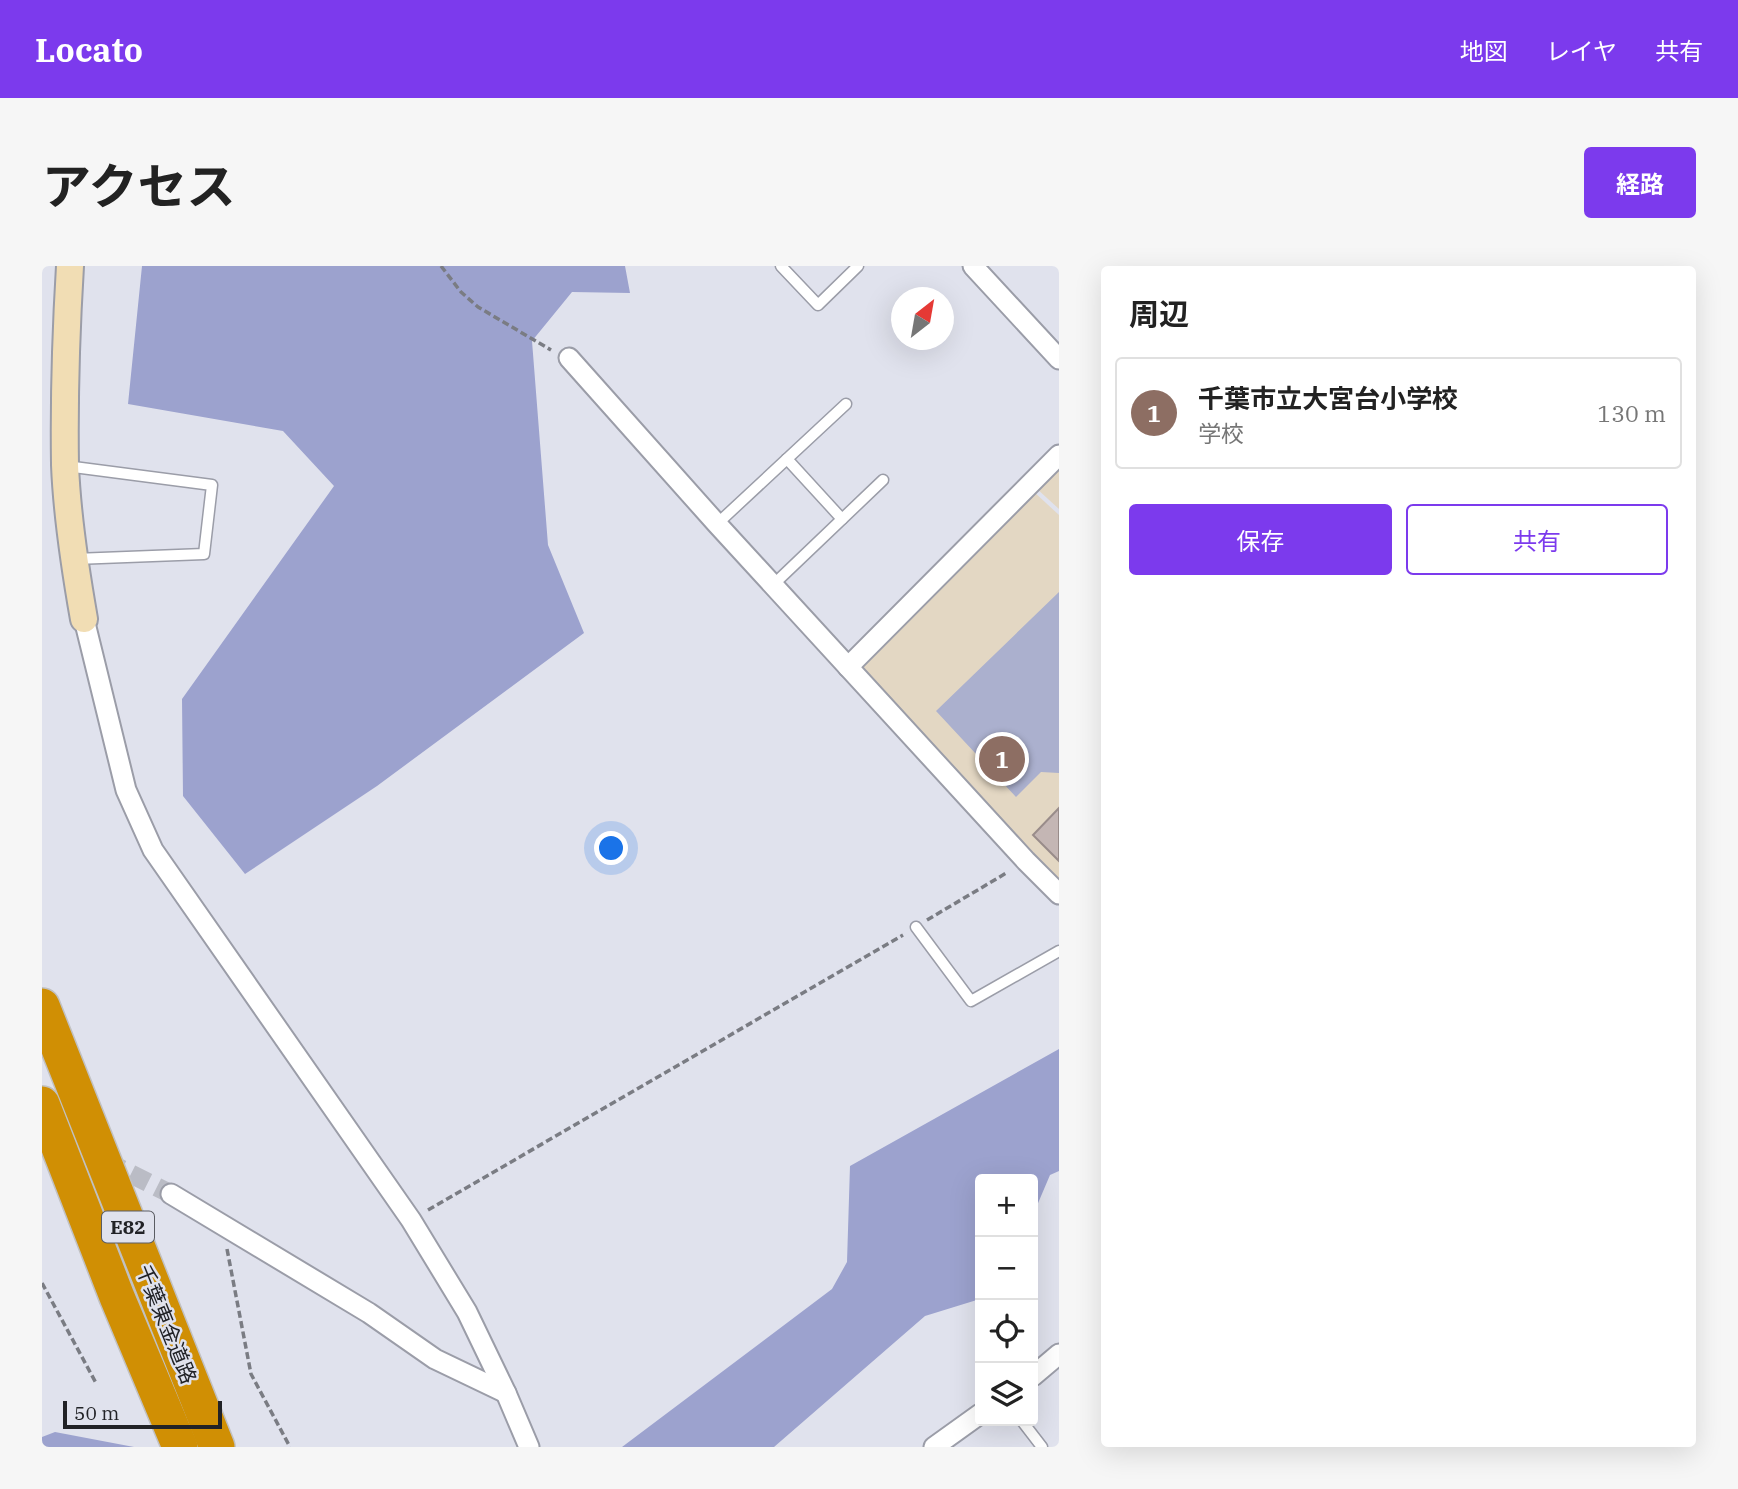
<!DOCTYPE html>
<html lang="ja">
<head>
<meta charset="utf-8">
<style>
	:root { --surface:#fff; --page:#f6f6f6; --text:#222; --muted:#767676; --line:#e0e0e0; --accent:#7c3aed }
	body { margin:0; font-family:"IBM Plex Serif","Noto Sans JP",serif; background:var(--page); color:var(--text) }
	.controls { position:absolute; right:21px; bottom:21px; display:grid; overflow:hidden; border-radius:7px; box-shadow:0 7px 28px #0002 }
	.controls button { width:63px; height:63px; display:grid; place-items:center; padding:0; border:0; border-bottom:2px solid var(--line); background:var(--surface); color:var(--text); font:35px sans-serif }
	.compass { position:absolute; left:849px; top:21px; width:63px; height:63px; border-radius:50%; background:var(--surface); box-shadow:0 7px 28px #0002; rotate:31deg }
	.scale { position:absolute; left:21px; bottom:18px; width:159px; box-sizing:border-box; padding-left:7px; border:4px solid #212226; border-top:0; font-size:19px; line-height:24px; white-space:nowrap; color:#212226; -webkit-text-stroke:5px #e0e2ed; paint-order:stroke }
	.you { position:absolute; left:570px; top:583px; width:24px; height:24px; margin:-18px; border:5px solid #fff; border-radius:50%; background:#1a73e8; box-shadow:0 0 0 10px #1a73e833 }
	.badge { display:grid; place-items:center; width:46px; height:46px; border-radius:50%; background:var(--accent); color:#fff; font-size:23px; font-weight:700 }
	.pin { position:absolute; translate:-50% -50%; border:4px solid #fff; box-shadow:0 2px 7px #0006 }
	.list { margin:0; padding:0; list-style:none }
	h2 { display:flex; justify-content:space-between; align-items:center; height:91px; margin:0; padding:0 28px; font-size:30px }
	h2 small { font-size:23px; font-weight:400; color:var(--muted) }
	.list li { display:grid; grid-template-columns:46px 1fr auto; gap:21px; align-items:center; box-sizing:border-box; height:112px; margin:0 14px 14px; padding:0 14px; border:2px solid var(--line); border-radius:7px }
	.list b { display:block; font-size:26px; white-space:nowrap }
	.list p { margin:0; font-size:23px; white-space:nowrap; color:var(--muted) }
	.list em { font-size:23px; font-style:normal; color:var(--muted) }
	.actions { display:flex; gap:14px; padding:21px 28px }
	.actions a { flex:1; padding:16px 0; border:2px solid var(--accent); border-radius:7px; text-align:center; font-size:24px; color:var(--accent) }
	.actions .main { background:var(--accent); color:#fff }
	.icon { flex:none; width:38px; height:38px; fill:none; stroke:currentColor; stroke-width:2; stroke-linecap:round; stroke-linejoin:round }
	.map { position:relative; flex:none; width:1017px; height:1181px; overflow:hidden; border-radius:7px }
	header { display:flex; align-items:center; gap:42px; box-sizing:border-box; height:98px; padding:0 35px; background:var(--accent); color:#fff }
	header strong { font-size:33px }
	nav { display:flex; gap:38px; margin-inline-start:auto; font-size:24px }
	.intro { display:flex; align-items:center; justify-content:space-between; box-sizing:border-box; height:168px; padding:0 42px }
	h1 { margin:0; font-size:49px }
	.button { padding:18px 32px; border-radius:7px; background:var(--accent); color:#fff; font-size:24px; font-weight:700 }
	main { display:flex; gap:42px; padding:0 42px }
	aside { flex:1; background:var(--surface); border-radius:7px; box-shadow:0 7px 28px #0002 }
	.map>svg:first-child { display:block }
	.education { fill:#e3d7c3 }
	.green { fill:#abb0ce }
	.forest { fill:#9ca2ce }
	.building { fill:#c4b6b4; stroke:#998c8a; stroke-width:2 }
	.lines { fill:none; stroke-linecap:round; stroke-linejoin:round }
	.street-tunnel { stroke:#babcc5; stroke-width:19; stroke-dasharray:19 10; stroke-linecap:butt }
	.lane-casing { stroke:#9b9da8; stroke-width:13 }
	.street-casing { stroke:#9b9da8; stroke-width:23 }
	.secondary-casing { stroke:#9b9da8; stroke-width:30 }
	.highway-casing { stroke:#c1c1c2; stroke-width:38 }
	.path { stroke:#7a7c83; stroke-width:3.5; stroke-dasharray:7 3.5; stroke-linecap:butt }
	.lane { stroke:#fff; stroke-width:10 }
	.street { stroke:#fff; stroke-width:19 }
	.secondary { stroke:#f1ddb4; stroke-width:26 }
	.highway { stroke:#d08f04; stroke-width:35 }
	.labels { text-anchor:middle; dominant-baseline:central; stroke-width:5; stroke-linejoin:round; paint-order:stroke }
	.shield { fill:#e0e2ed; stroke:#5a5c62; stroke-width:2 }
	.shield-label { font-size:19px; font-weight:bold; fill:#212226 }
	.street-label { font-size:21px; fill:#212226; stroke:#e0e2ed }
</style>
</head>
<body>
<header>
<strong>Locato</strong>
<nav><a>地図</a><a>レイヤ</a><a>共有</a></nav>
</header>
<div class="intro"><h1>アクセス</h1><a class="button">経路</a></div>
<main>
<div class="map">
<svg width="1017" height="1181" viewBox="0 0 1017 1181">
	<rect width="100%" height="100%" fill="#e0e2ed"/>
	<!-- education -->
	<g class="education">
		<polygon points="1017,199 1017,243 994,222"/>
		<polygon points="991,225 1017,249 1017,615 819,399"/>
	</g>
	<!-- green -->
	<polygon class="green" points="1017,326 1017,507 999,506 974,531 894,445"/>
	<!-- forest -->
	<g class="forest">
		<polygon points="100,0 583,0 588,27 530,26 490,75 506,279 542,367 335,520 203,608 141,530 140,433 292,220 241,165 86,138"/>
		<polygon points="1017,783 1017,905 1008,909 991,949 991,913 938,913 938,1033 883,1050 732,1181 580,1181 790,1023 805,996 808,900"/>
		<polygon points="13,1166 92,1181 0,1181 0,1171"/>
	</g>
	<!-- building -->
	<polygon class="building" points="1017,542 1017,595 991,569"/>
	<g class="lines">
		<!-- street-tunnel -->
		<polyline class="street-tunnel" points="63,895 129,928"/>
		<defs>
			<g id="lane">
				<polyline points="739,0 776,39 816,0"/>
				<polyline points="745,193 800,253"/>
				<polyline points="24,200 170,219 162,288 33,293"/>
				<polyline points="675,258 804,138"/>
				<polyline points="731,319 841,214"/>
				<polyline points="874,661 929,735 1017,685"/>
				<polyline points="980,1155 1000,1181"/>
			</g>
			<g id="street">
				<polyline points="931,0 1017,93"/>
				<polyline points="527,92 675,258 984,595 1017,628"/>
				<polyline points="42,353 84,524 111,584 369,954 425,1046 464,1127 487,1181"/>
				<polyline points="806,401 1017,189"/>
				<polyline points="129,928 327,1047 393,1093 464,1127"/>
				<polyline points="991,1110 1017,1088"/>
				<polyline points="892,1181 938,1148"/>
			</g>
			<path id="secondary" d="M 28,0 C 24,66 22,132 23,199 C 25,250 33,302 42,353"/>
			<g id="highway">
				<polyline points="0,740 175,1181"/>
				<polyline points="0,838 75,1031 138,1181"/>
			</g>
		</defs>
		<!-- lane casing -->
		<use href="#lane" class="lane-casing"/>
		<!-- street casing -->
		<use href="#street" class="street-casing"/>
		<!-- secondary casing -->
		<use href="#secondary" class="secondary-casing"/>
		<!-- highway casing -->
		<use href="#highway" class="highway-casing"/>
		<!-- path -->
		<g class="path">
			<polyline points="399,0 419,26 436,41 509,84"/>
			<polyline points="885,654 966,606"/>
			<polyline points="386,944 861,669"/>
			<polyline points="185,983 209,1108 248,1181"/>
			<polyline points="0,1017 54,1117"/>
		</g>
		<!-- lane -->
		<use href="#lane" class="lane"/>
		<!-- street -->
		<use href="#street" class="street"/>
		<!-- secondary -->
		<use href="#secondary" class="secondary"/>
		<!-- highway -->
		<use href="#highway" class="highway"/>
	</g>
	<g class="labels">
		<!-- shield labels -->
		<rect class="shield" x="60" y="945.5" width="52" height="31" rx="5"/>
		<g class="shield-label">
			<text x="86" y="961">E82</text>
		</g>
		<!-- street labels -->
		<g class="street-label">
			<text transform="translate(125 1058) rotate(68)">千葉東金道路</text>
		</g>
	</g>
</svg>
<div class="controls">
<button>+</button>
<button>−</button>
<button><svg class="icon" aria-label="locate" viewBox="0 0 24 24"><circle cx="12" cy="12" r="6"/><path d="M12 2v4M12 18v4M2 12h4M18 12h4"/></svg></button>
<button><svg class="icon" aria-label="layers" viewBox="0 0 24 24"><path d="M12 4l9 5-9 5-9-5zM3 14l9 5 9-5"/></svg></button>
</div>
<svg class="compass" viewBox="-18 -18 36 36"><path d="M0-13l5 13h-10z" fill="#e53935"/><path d="M0 13l5-13h-10z" fill="#767676"/></svg>
<div class="scale">50 m</div>
<div class="you"></div>
<div class="pin badge" style="left:960px;top:493px;background:#8d6e63">1</div>
</div>
<aside>
<h2>周辺<small></small></h2>
<ul class="list">
<li><span class="badge" style="background:#8d6e63">1</span><div><b>千葉市立大宮台小学校</b><p>学校</p></div><em>130 m</em></li>
</ul>
<div class="actions"><a class="main">保存</a><a>共有</a></div>
</aside>
</main>
</body>
</html>
